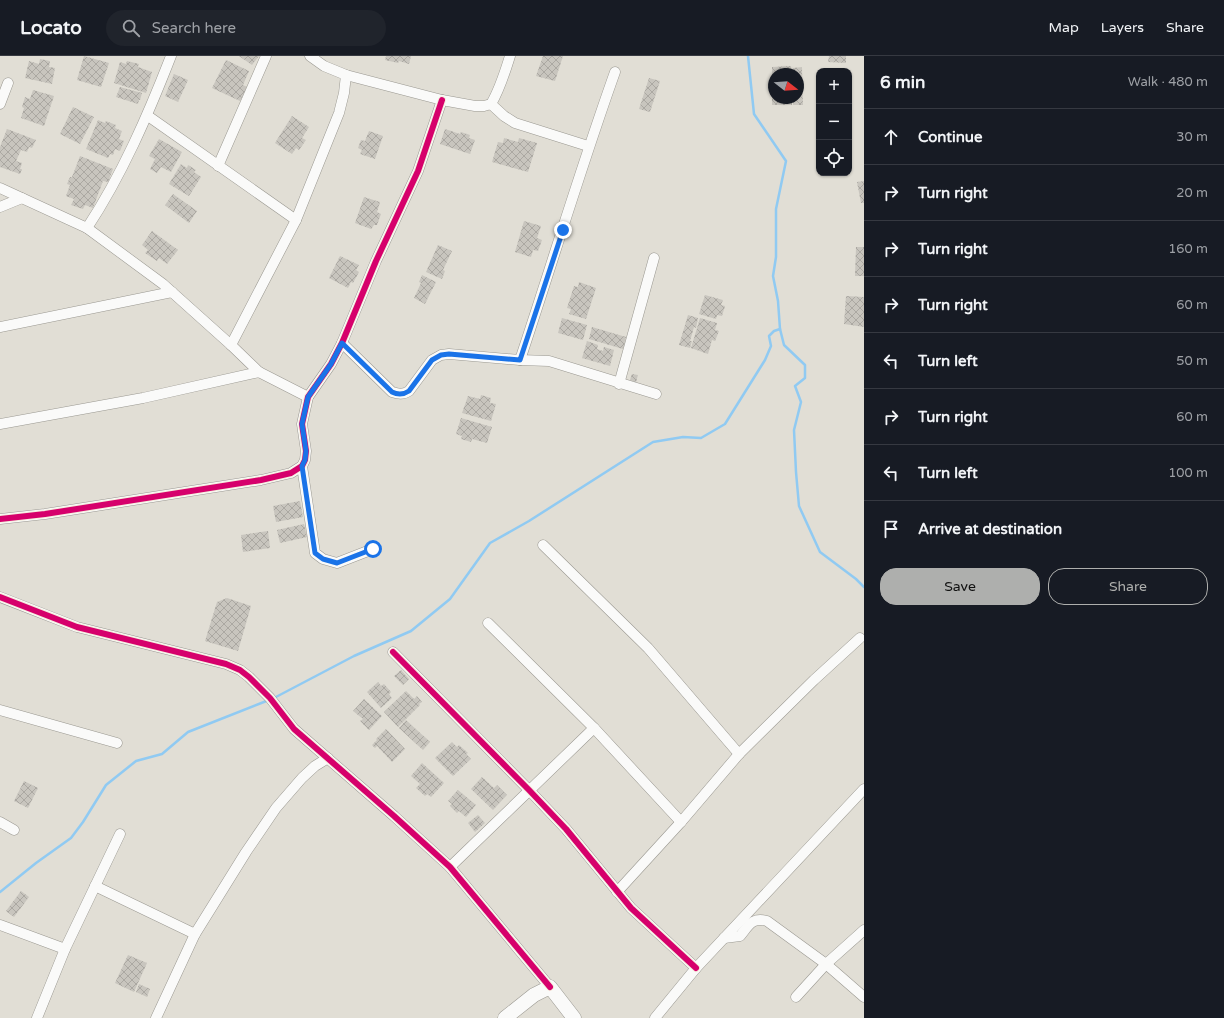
<!DOCTYPE html>
<html lang="en">
<head>
<meta charset="utf-8">
<style>
	:root { --surface:#171b24; --page:#20242c; --text:#f1f3f6; --muted:#9ea1a6; --line:#363941; --accent:#aeafad }
	body { margin:0; font-family:"Varela Round",sans-serif; background:var(--page); color:var(--text) }
	.controls { position:absolute; right:12px; top:12px; display:grid; overflow:hidden; border-radius:8px; box-shadow:0 1px 3px #0004 }
	.controls button { width:36px; height:36px; display:grid; place-items:center; padding:0; border:0; border-bottom:1px solid var(--line); background:var(--surface); color:var(--text); font:20px sans-serif }
	.compass { position:absolute; left:768px; top:12px; width:36px; height:36px; border-radius:50%; background:var(--surface); box-shadow:0 1px 3px #0004; rotate:107deg }
	.stop { position:absolute; width:12px; height:12px; margin:-9px; border:3px solid #1a73e8; border-radius:50%; background:#fff }
	.stop.end { background:#1a73e8; border-color:#fff; box-shadow:0 1px 4px #0008 }
	.list { margin:0; padding:0; list-style:none }
	h2 { display:flex; justify-content:space-between; align-items:center; height:52px; margin:0; padding:0 16px; font-size:17px }
	h2 small { font-size:13px; font-weight:400; color:var(--muted) }
	.list li { display:grid; grid-template-columns:26px 1fr auto; gap:12px; align-items:center; box-sizing:border-box; height:56px; padding:0 16px; border-top:1px solid var(--line) }
	.list b { display:block; font-size:15px; white-space:nowrap }
	.list em { font-size:13px; font-style:normal; color:var(--muted) }
	.actions { display:flex; gap:8px; padding:12px 16px }
	.actions a { flex:1; padding:9px 0; border:1px solid var(--accent); border-radius:16px; text-align:center; font-size:14px; color:var(--accent) }
	.actions .main { background:var(--accent); color:#111 }
	.icon { flex:none; width:22px; height:22px; fill:none; stroke:currentColor; stroke-width:2; stroke-linecap:round; stroke-linejoin:round }
	.map { position:relative; flex:none; width:864px; height:962px; overflow:hidden }
	header { display:flex; align-items:center; gap:24px; box-sizing:border-box; height:56px; padding:0 20px; background:var(--surface); border-bottom:1px solid var(--line) }
	header strong { font-size:19px }
	nav { display:flex; gap:22px; margin-inline-start:auto; font-size:14px }
	.search { width:280px; height:36px; background:var(--page); display:flex; align-items:center; gap:10px; box-sizing:border-box; padding:0 14px; border-radius:22px; color:var(--muted); font-size:15px }
	main { display:flex }
	aside { flex:1; background:var(--surface) }
	.map>svg:first-child { display:block }
	.lines { fill:none; stroke-linecap:round; stroke-linejoin:round }
	.stream { stroke:#90caf2; stroke-width:2.5 }
	.building { fill:url(#building-cross-hatch) }
	.street-casing { stroke:#9a9891; stroke-width:11 }
	.secondary-casing { stroke:#9a9891; stroke-width:15 }
	.street { stroke:#fafaf9; stroke-width:10 }
	.secondary { stroke:#fafaf9; stroke-width:14 }
	.cycleway-casing { stroke:#f4eedd; stroke-width:8 }
	.cycleway { stroke:#d6006c; stroke-width:6 }
	.route { stroke:#1a73e8; stroke-width:5 }
</style>
</head>
<body>
<header>
<strong>Locato</strong>
<div class="search"><svg class="icon" aria-label="search" viewBox="0 0 24 24"><circle cx="10" cy="10" r="6"/><path d="M15 15l6 6"/></svg>Search here</div>
<nav><a>Map</a><a>Layers</a><a>Share</a></nav>
</header>
<main>
<div class="map">
<svg width="864" height="962" viewBox="0 0 864 962">
	<defs>
		<pattern id="building-cross-hatch" width="8" height="8" patternUnits="userSpaceOnUse"><rect width="8" height="8" fill="#c8c5be"/><path d="M0 0l8 8M0 8l8-8" fill="none" stroke="#aba8a2"/></pattern>
	</defs>
	<rect width="100%" height="100%" fill="#e1ded5"/>
	<g class="lines">
		<!-- stream -->
		<g class="stream">
			<polyline points="748,0 754,58 786,105 776,153 776,201 773,220 778,245 780,273 784,289 805,309 805,322 795,330 801,346 794,374 796,416 799,450 820,496 856,523 864,531"/>
			<polyline points="274,642 354,600 411,575 450,543 490,487 529,465 653,386 683,381 701,382 725,368 765,304 771,290 769,280 774,275 780,273"/>
			<polyline points="0,836 36,807 71,782 83,766 106,729 136,705 162,698 188,676 269,644"/>
		</g>
	</g>
	<!-- building -->
	<g class="building">
		<polygon points="84,0 109,7 101,31 77,24"/>
		<polygon points="239,0 259,0 252,9"/>
		<polygon points="386,0 411,0 409,8 399,5 398,7 385,4"/>
		<polygon points="543,0 563,0 555,25 536,20"/>
		<polygon points="829,0 846,0 846,7 828,6"/>
		<polygon points="40,3 50,5 49,11 55,12 52,28 25,22 29,5 39,8"/>
		<polygon points="226,4 249,15 243,29 247,31 240,45 212,32"/>
		<polygon points="127,5 139,8 138,11 152,16 146,37 114,27 120,6 126,8"/>
		<polygon points="791,10 791,18 774,18 774,42 792,42 792,49 772,49 772,11"/>
		<polygon points="802,11 803,49 793,49 793,42 798,42 798,18 793,18 793,12"/>
		<polygon points="174,18 188,24 178,46 165,40"/>
		<polygon points="649,22 660,25 650,56 639,53"/>
		<polygon points="120,31 142,37 140,44 139,44 138,48 116,41"/>
		<polygon points="33,34 54,40 44,70 21,62 24,52 22,51 25,41 30,43"/>
		<polygon points="73,51 94,61 80,88 60,78"/>
		<polygon points="292,60 309,71 302,82 306,84 299,94 296,92 292,98 275,87"/>
		<polygon points="98,64 105,67 106,65 116,69 115,72 122,75 119,83 124,85 120,95 115,93 113,99 110,98 108,102 86,93"/>
		<polygon points="7,73 36,84 32,92 29,91 27,96 21,94 16,105 22,107 20,113 22,113 20,118 0,111 0,91"/>
		<polygon points="445,73 460,78 461,76 470,79 469,82 475,84 470,98 440,88"/>
		<polygon points="369,75 383,80 375,103 360,98 362,94 358,92 361,84 365,85"/>
		<polygon points="504,82 518,86 519,82 537,87 528,116 492,106 498,86 503,87"/>
		<polygon points="159,83 182,96 171,116 161,111 157,117 150,113 155,103 149,100"/>
		<polygon points="80,100 113,113 108,126 103,125 93,152 85,149 83,153 71,149 74,143 66,140 70,129 67,128 70,121 72,121"/>
		<polygon points="181,108 187,112 188,109 196,114 194,116 201,121 189,140 169,128"/>
		<polygon points="864,125 864,147 861,147 857,126"/>
		<polygon points="173,138 197,155 189,167 165,149"/>
		<polygon points="364,141 380,146 377,156 381,158 377,169 374,169 371,173 355,167"/>
		<polygon points="524,165 541,170 537,182 542,184 538,195 533,194 531,201 515,196"/>
		<polygon points="152,175 178,194 167,208 159,202 157,205 145,197 148,194 142,189"/>
		<polygon points="438,189 452,195 443,214 445,215 442,223 426,216"/>
		<polygon points="856,191 864,191 864,220 855,220"/>
		<polygon points="340,200 359,209 356,214 359,216 353,227 351,226 348,232 329,222"/>
		<polygon points="422,219 436,226 425,248 414,242 421,227 419,226"/>
		<polygon points="579,226 596,232 586,263 569,258 571,253 567,252 574,230 578,231"/>
		<polygon points="705,239 723,244 721,249 725,250 722,260 717,259 716,263 699,258"/>
		<polygon points="846,240 864,241 864,271 844,268"/>
		<polygon points="688,259 698,262 696,272 694,271 690,285 692,285 690,292 679,289"/>
		<polygon points="562,262 587,269 583,284 558,277"/>
		<polygon points="700,262 717,267 715,274 719,275 715,285 712,284 708,298 691,292"/>
		<polygon points="592,271 626,281 623,293 589,283"/>
		<polygon points="587,285 598,289 597,293 603,295 604,291 614,294 610,310 582,302"/>
		<polygon points="632,318 638,319 636,326 630,324"/>
		<polygon points="481,339 491,342 490,347 496,348 491,365 462,357 468,340 480,343"/>
		<polygon points="461,362 492,371 487,387 472,383 471,386 461,383 462,380 456,378"/>
		<polygon points="300,445 303,461 276,466 273,450"/>
		<polygon points="304,468 307,481 280,487 277,474"/>
		<polygon points="268,475 270,492 243,496 241,479"/>
		<polygon points="227,542 251,550 238,595 205,585 217,546"/>
		<polygon points="401,614 409,623 403,629 394,620"/>
		<polygon points="378,626 381,630 384,628 391,636 389,638 392,642 381,652 367,636"/>
		<polygon points="406,635 414,643 417,640 422,646 419,648 420,649 398,671 384,656"/>
		<polygon points="364,643 382,660 369,674 360,665 363,663 353,655"/>
		<polygon points="406,664 430,686 423,694 399,672"/>
		<polygon points="386,673 405,693 392,706 377,690 375,692 372,689 377,684 376,683"/>
		<polygon points="452,686 457,691 459,689 468,697 466,698 471,703 453,720 435,702"/>
		<polygon points="422,707 444,727 431,741 427,738 425,740 416,732 420,728 411,720"/>
		<polygon points="482,721 494,732 497,729 507,739 493,754 471,733"/>
		<polygon points="24,725 38,732 28,752 14,745"/>
		<polygon points="458,734 476,749 466,761 459,755 457,757 450,750 452,748 448,745"/>
		<polygon points="478,759 485,767 475,776 468,767"/>
		<polygon points="21,835 29,841 14,861 6,855"/>
		<polygon points="128,899 147,907 134,936 115,927"/>
		<polygon points="139,928 150,933 147,941 136,936"/>
	</g>
	<g class="lines">
		<defs>
			<g id="street">
				<path d="M 310,0 L 324,10 L 346,19 L 442,44 L 475,50 L 484,50 L 491,48 C 500,33 505,16 510,0"/>
				<polyline points="0,48 8,27"/>
				<polyline points="491,48 504,60 515,67 588,90"/>
				<polyline points="148,60 296,164"/>
				<polyline points="218,110 266,0"/>
				<path d="M 0,132 L 87,172 C 122,119 148,59 171,0"/>
				<polyline points="0,151 22,142"/>
				<polyline points="87,172 163,228 231,289 259,316 308,341"/>
				<polyline points="0,271 172,236"/>
				<path d="M 342,287 L 392,336 C 398,338 403,339 409,335 L 432,304 L 441,299 L 449,298 L 520,304 L 549,305 L 656,338"/>
				<polyline points="231,289 296,164 339,57 344,37 346,19"/>
				<path d="M 520,304 C 552,208 581,111 615,16"/>
				<polyline points="619,328 654,202"/>
				<polyline points="0,368 143,342 259,316"/>
				<polyline points="302,410 315,497 323,503 337,507 373,493"/>
				<polyline points="0,463 45,458 261,424 291,417 302,410 305,404 306,395 302,368 308,341 331,308 342,287 376,205 418,115 442,44"/>
				<polyline points="543,489 648,592 739,698"/>
				<polyline points="0,541 77,571 226,608 240,614 249,621 270,642 294,673 394,760 450,811 550,931"/>
				<polyline points="488,567 594,672 681,766"/>
				<polyline points="393,596 529,734 566,773 631,852 696,912"/>
				<polyline points="0,654 117,687"/>
				<polyline points="0,766 14,774"/>
				<polyline points="450,811 594,672"/>
				<polyline points="95,830 195,878"/>
				<polyline points="617,836 681,766 739,698 814,624 860,582"/>
				<polyline points="0,869 65,893"/>
				<path d="M 724,882 L 740,880 C 749,869 752,861 767,865 L 826,908 L 864,941"/>
				<polyline points="796,941 826,908 864,874"/>
				<polyline points="37,962 65,893 120,778"/>
				<polyline points="156,962 195,878 246,796 276,752 302,722 315,710 328,702"/>
				<polyline points="655,962 696,912 864,733"/>
			</g>
			<polyline id="secondary" points="505,962 534,939 550,931 574,962"/>
		</defs>
		<!-- street casing -->
		<use href="#street" class="street-casing"/>
		<!-- secondary casing -->
		<use href="#secondary" class="secondary-casing"/>
		<!-- street -->
		<use href="#street" class="street"/>
		<!-- secondary -->
		<use href="#secondary" class="secondary"/>
		<defs>
			<g id="cycleway">
				<polyline points="0,463 45,458 261,424 291,417 302,410 305,404 306,395 302,368 308,341 331,308 342,287 376,205 418,115 442,44"/>
				<polyline points="0,541 77,571 226,608 240,614 249,621 270,642 294,673 394,760 450,811 550,931"/>
				<polyline points="393,596 529,734 566,773 631,852 696,912"/>
			</g>
		</defs>
		<!-- cycleway casing -->
		<use href="#cycleway" class="cycleway-casing"/>
		<!-- cycleway -->
		<use href="#cycleway" class="cycleway"/>
	</g>
	<g class="lines">
		<!-- route -->
		<path class="route" d="M 373,493 L 337,507 L 323,503 L 315,497 L 302,410 L 305,404 L 306,395 L 302,368 L 308,341 L 331,308 L 342,287 L 392,336 C 398,339 403,339 409,335 L 432,304 L 441,299 L 449,298 L 520,304 L 563,174"/>
	</g>
</svg>
<div class="controls">
<button>+</button>
<button>−</button>
<button><svg class="icon" aria-label="locate" viewBox="0 0 24 24"><circle cx="12" cy="12" r="6"/><path d="M12 2v4M12 18v4M2 12h4M18 12h4"/></svg></button>
</div>
<svg class="compass" viewBox="-18 -18 36 36"><path d="M0-13l5 13h-10z" fill="#e53935"/><path d="M0 13l5-13h-10z" fill="#9ea1a6"/></svg>
<div class="stop" style="left:373px;top:493px"></div>
<div class="stop end" style="left:563px;top:174px"></div>
</div>
<aside>
<h2>6 min<small>Walk · 480 m</small></h2>
<ul class="list">
<li><svg class="icon" aria-label="ahead" viewBox="0 0 24 24"><path d="M12 20V5M6 11l6-6 6 6"/></svg><div><b>Continue</b></div><em>30 m</em></li>
<li><svg class="icon" aria-label="right" viewBox="0 0 24 24"><path d="M7 20v-9h11M14 6l5 5-5 5"/></svg><div><b>Turn right</b></div><em>20 m</em></li>
<li><svg class="icon" aria-label="right" viewBox="0 0 24 24"><path d="M7 20v-9h11M14 6l5 5-5 5"/></svg><div><b>Turn right</b></div><em>160 m</em></li>
<li><svg class="icon" aria-label="right" viewBox="0 0 24 24"><path d="M7 20v-9h11M14 6l5 5-5 5"/></svg><div><b>Turn right</b></div><em>60 m</em></li>
<li><svg class="icon" aria-label="left" viewBox="0 0 24 24"><path d="M17 20v-9H6M10 6l-5 5 5 5"/></svg><div><b>Turn left</b></div><em>50 m</em></li>
<li><svg class="icon" aria-label="right" viewBox="0 0 24 24"><path d="M7 20v-9h11M14 6l5 5-5 5"/></svg><div><b>Turn right</b></div><em>60 m</em></li>
<li><svg class="icon" aria-label="left" viewBox="0 0 24 24"><path d="M17 20v-9H6M10 6l-5 5 5 5"/></svg><div><b>Turn left</b></div><em>100 m</em></li>
<li><svg class="icon" aria-label="arrive" viewBox="0 0 24 24"><path d="M6 21V4h12l-3 4 3 4H6"/></svg><div><b>Arrive at destination</b></div></li>
</ul>
<div class="actions"><a class="main">Save</a><a>Share</a></div>
</aside>
</main>
</body>
</html>
